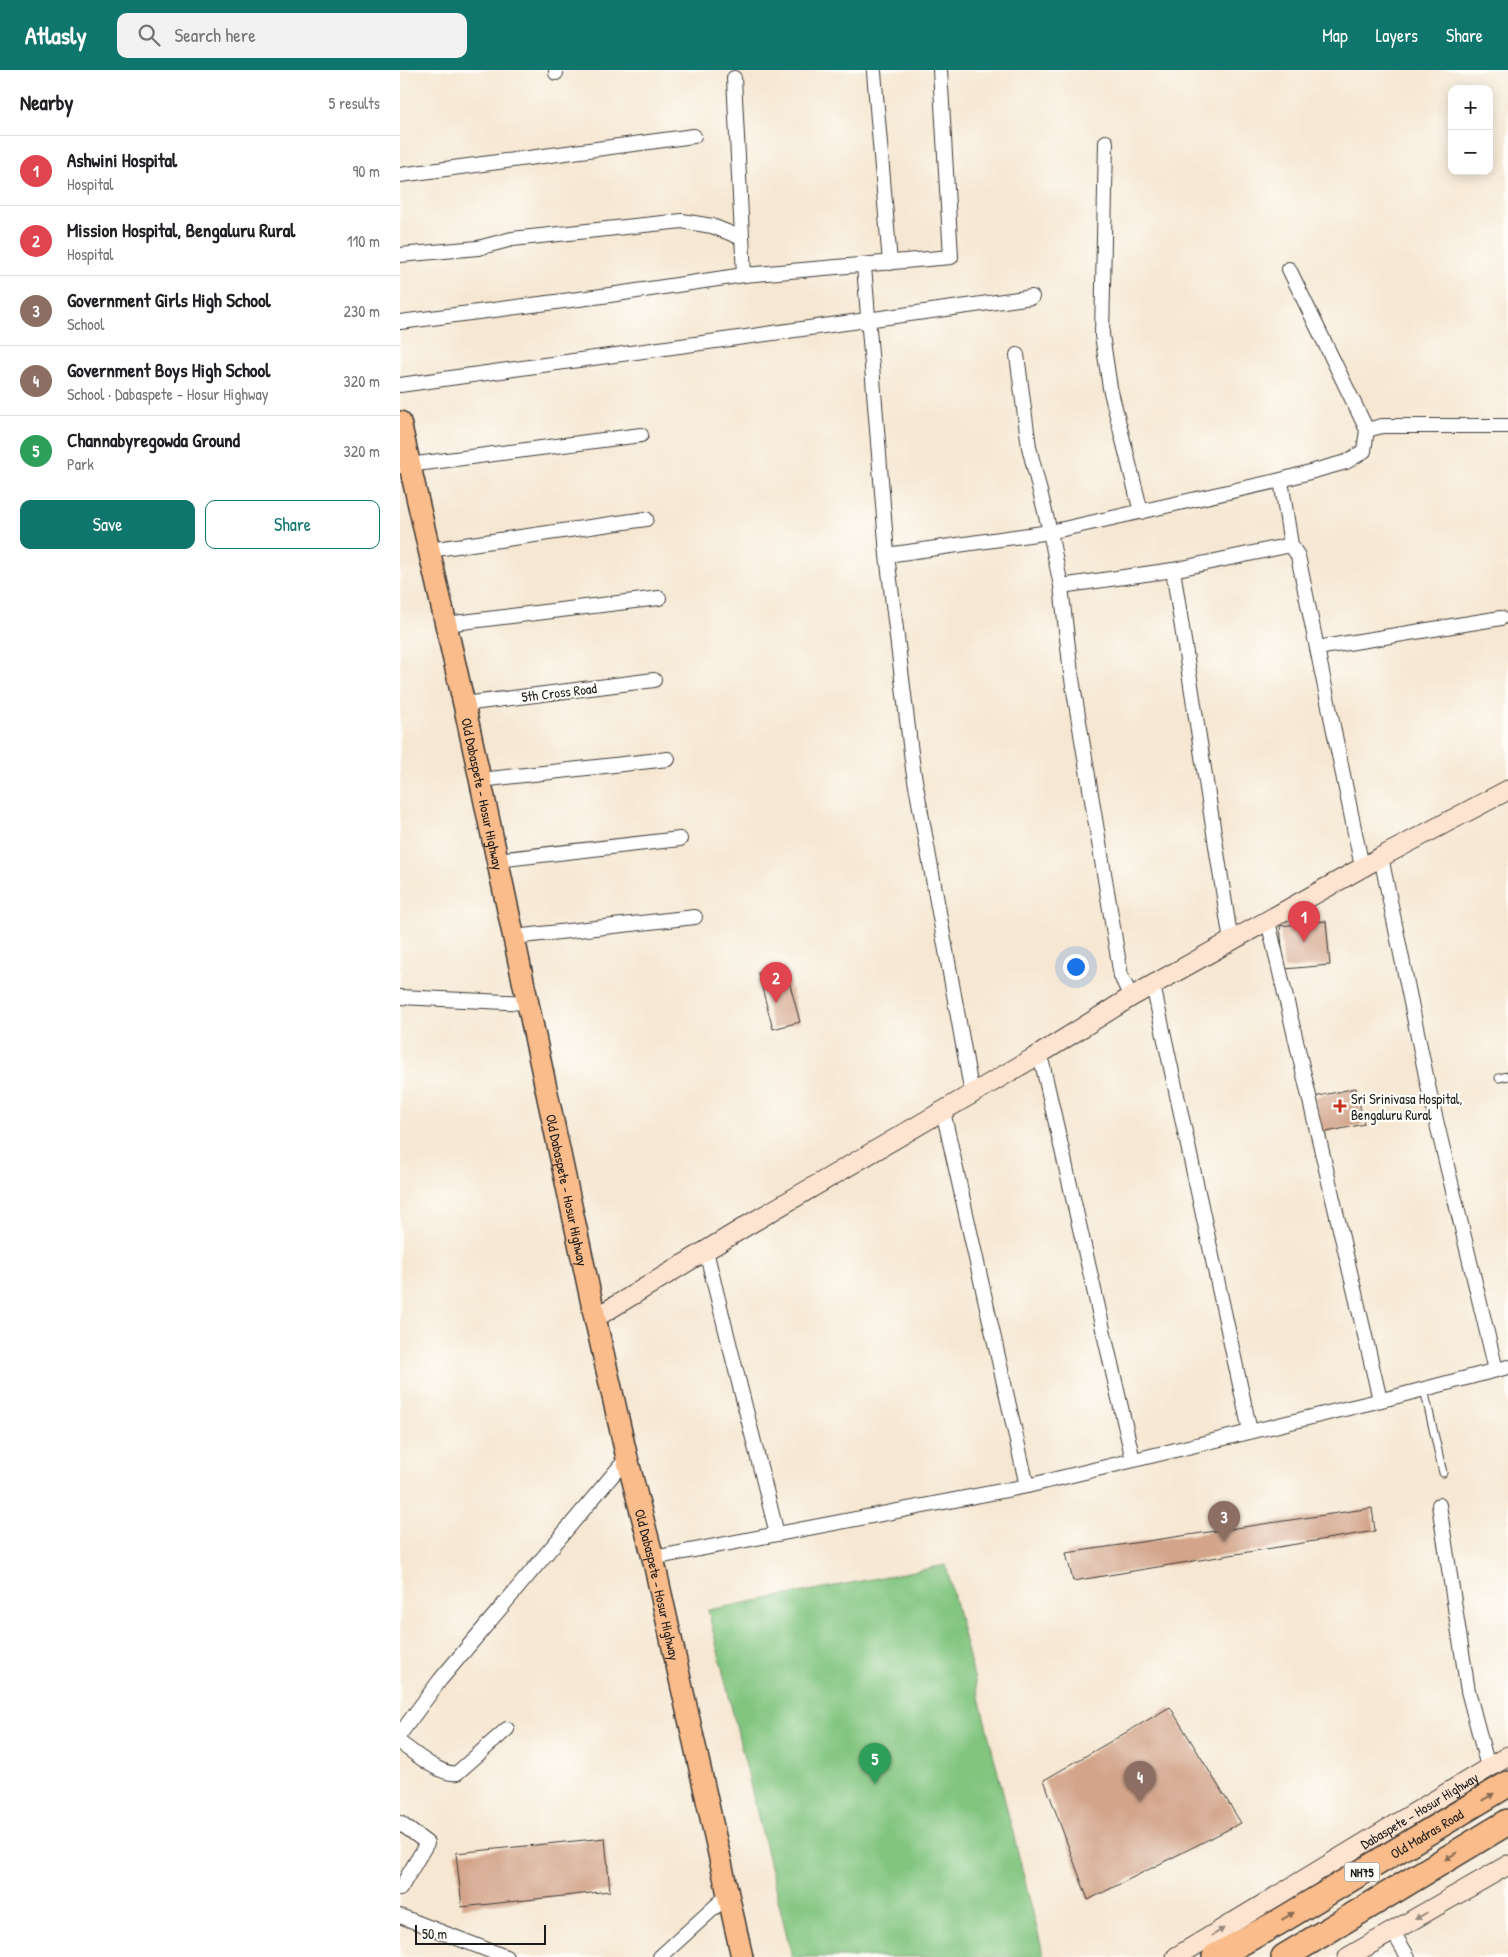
<!DOCTYPE html>
<html lang="en">
<head>
<meta charset="utf-8">
<style>
	:root { --surface:#fff; --page:#f2f2f2; --text:#202124; --muted:#757577; --line:#e0e0e0; --accent:#0f766e }
	body { margin:0; font-family:"Patrick Hand",sans-serif; background:var(--page); color:var(--text) }
	.controls { position:absolute; right:15px; top:15px; display:grid; overflow:hidden; border-radius:10px; box-shadow:0 2px 12px #0003 }
	.controls button { width:45px; height:45px; display:grid; place-items:center; padding:0; border:0; border-bottom:1px solid var(--line); background:var(--surface); color:var(--text); font:25px sans-serif }
	.scale { position:absolute; left:15px; bottom:12px; width:131px; box-sizing:border-box; padding-left:5px; border:2px solid #1c1c1c; border-top:0; font-size:14px; line-height:18px; white-space:nowrap; color:#1c1c1c; -webkit-text-stroke:4px #fdfcf7; paint-order:stroke }
	.you { position:absolute; left:675px; top:896px; width:18px; height:18px; margin:-12px; border:4px solid #fff; border-radius:50%; background:#1a73e8; box-shadow:0 0 0 8px #1a73e833 }
	.badge { display:grid; place-items:center; width:32px; height:32px; border-radius:50%; background:var(--accent); color:#fff; font-size:16px; font-weight:700 }
	.pin { position:absolute; translate:-50% -41px; filter:drop-shadow(0 1px 2px #0008) }
	.pin::after { content:''; position:absolute; top:26px; width:18px; height:15px; background:inherit; clip-path:polygon(0 0,100% 0,50% 100%) }
	.list { margin:0; padding:0; list-style:none }
	h2 { display:flex; justify-content:space-between; align-items:center; height:65px; margin:0; padding:0 20px; font-size:21px }
	h2 small { font-size:16px; font-weight:400; color:var(--muted) }
	.list li { display:grid; grid-template-columns:32px 1fr auto; gap:15px; align-items:center; box-sizing:border-box; height:70px; padding:0 20px; border-top:1px solid var(--line) }
	.list b { display:block; font-size:19px; white-space:nowrap }
	.list p { margin:0; font-size:16px; white-space:nowrap; color:var(--muted) }
	.list em { font-size:16px; font-style:normal; color:var(--muted) }
	.actions { display:flex; gap:10px; padding:15px 20px }
	.actions a { flex:1; padding:11px 0; border:1px solid var(--accent); border-radius:10px; text-align:center; font-size:18px; color:var(--accent) }
	.actions .main { background:var(--accent); color:#fff }
	.icon { flex:none; width:28px; height:28px; fill:none; stroke:currentColor; stroke-width:2; stroke-linecap:round; stroke-linejoin:round }
	.map { position:relative; flex:none; width:1108px; height:1887px; overflow:hidden }
	header { display:flex; align-items:center; gap:30px; box-sizing:border-box; height:70px; padding:0 25px; background:var(--accent); color:#fff }
	header strong { font-size:24px }
	nav { display:flex; gap:28px; margin-inline-start:auto; font-size:18px }
	.search { width:350px; height:45px; background:var(--page); display:flex; align-items:center; gap:12px; box-sizing:border-box; padding:0 18px; border-radius:10px; color:var(--muted); font-size:19px }
	main { display:flex }
	aside { flex:1; background:var(--surface) }
	.map>svg:first-child { display:block }
	.green { fill:#81c57f; stroke:#4e704e }
	.building { fill:#d3a48a }
	.lines { fill:none; stroke-linecap:round; stroke-linejoin:round }
	.lane-casing { stroke:#3d3a37; stroke-width:9 }
	.street-casing { stroke:#3d3a37; stroke-width:16 }
	.secondary-casing { stroke:#3d3a37; stroke-width:21 }
	.primary-casing { stroke:#3d3a37; stroke-width:24 }
	.highway-casing { stroke:#3d3a37; stroke-width:28 }
	.lane { stroke:#fff; stroke-width:7 }
	.street { stroke:#fff; stroke-width:14 }
	.secondary { stroke:#fde4d0; stroke-width:19 }
	.primary { stroke:#f9bc8a; stroke-width:21 }
	.highway { stroke:#f9bc8a; stroke-width:25 }
	.oneway { fill:#8a6c53 }
	.oneway2 { fill:#988a7f }
	.poi-dot { fill:#c8321e; stroke:#fdfcf7; stroke-width:2 }
	.labels { text-anchor:middle; dominant-baseline:central; stroke-width:4.5; stroke-linejoin:round; paint-order:stroke }
	.shield { fill:#fdfcf7; stroke:#605f5e; stroke-width:1 }
	.shield-label { font-size:12px; font-weight:bold; fill:#1c1c1c }
	.street-label { font-size:14px; fill:#1c1c1c; stroke:#fdfcf7 }
	.poi-label { font-size:14px; fill:#1c1c1c; stroke:#fdfcf7; text-anchor:start }
</style>
</head>
<body>
<header>
<strong>Atlasly</strong>
<div class="search"><svg class="icon" aria-label="search" viewBox="0 0 24 24"><circle cx="10" cy="10" r="6"/><path d="M15 15l6 6"/></svg>Search here</div>
<nav><a>Map</a><a>Layers</a><a>Share</a></nav>
</header>
<main>
<aside>
<h2>Nearby<small>5 results</small></h2>
<ul class="list">
<li><span class="badge" style="background:#e0444e">1</span><div><b>Ashwini Hospital</b><p>Hospital</p></div><em>90 m</em></li>
<li><span class="badge" style="background:#e0444e">2</span><div><b>Mission Hospital, Bengaluru Rural</b><p>Hospital</p></div><em>110 m</em></li>
<li><span class="badge" style="background:#8d6e63">3</span><div><b>Government Girls High School</b><p>School</p></div><em>230 m</em></li>
<li><span class="badge" style="background:#8d6e63">4</span><div><b>Government Boys High School</b><p>School · Dabaspete - Hosur Highway</p></div><em>320 m</em></li>
<li><span class="badge" style="background:#2e9e5b">5</span><div><b>Channabyregowda Ground</b><p>Park</p></div><em>320 m</em></li>
</ul>
<div class="actions"><a class="main">Save</a><a>Share</a></div>
</aside>
<div class="map">
<svg width="1108" height="1887" viewBox="0 0 1108 1887">
	<rect width="100%" height="100%" fill="#fdfcf7"/>
	<filter id="ink" filterUnits="userSpaceOnUse"><feTurbulence type="fractalNoise" baseFrequency=".02" numOctaves="2"/><feDisplacementMap in="SourceGraphic" scale="10" xChannelSelector="R" yChannelSelector="G"/><feConvolveMatrix kernelMatrix="1 2 1 2 8 2 1 2 1" color-interpolation-filters="sRGB"/></filter>
	<filter id="wash" filterUnits="userSpaceOnUse"><feTurbulence type="fractalNoise" baseFrequency=".0096" numOctaves="4" result="noise"/><feDisplacementMap in="SourceGraphic" scale="20" xChannelSelector="R" yChannelSelector="G"/><feGaussianBlur stdDeviation="1.12" result="paint"/><feColorMatrix in="noise" values="0 0 0 0 0 0 0 0 0 0 0 0 0 0 0 0 0 1.4 0 .05"/><feComposite in="paint" operator="in"/></filter>
	<g filter="url(#wash)">
		<rect width="100%" height="100%" fill="#f6e7d2"/>
		<!-- green -->
		<polygon class="green" points="546,1495 644,1887 392,1887 308,1540"/>
		<g id="blocks">
			<!-- building -->
			<g class="building">
				<polygon points="926,851 930,895 884,899 880,856"/>
				<polygon points="385,896 400,952 373,959 358,903"/>
				<polygon points="956,1018 964,1054 922,1063 914,1027"/>
				<polygon points="972,1438 975,1461 673,1511 666,1483"/>
				<polygon points="770,1637 841,1753 688,1830 644,1710"/>
				<polygon points="205,1768 210,1821 62,1837 56,1783"/>
			</g>
		</g>
	</g>
	<g filter="url(#ink)">
		<use href="#blocks" fill-opacity="0" stroke="#3d3a37" stroke-width="1"/>
		<g class="lines">
			<defs>
				<g id="lane">
					<polyline points="1099,1008 1108,1006"/>
					<polyline points="1024,1319 1043,1403"/>
				</g>
				<g id="street">
					<polyline points="156,0 156,3"/>
					<polyline points="474,2 490,193"/>
					<polyline points="334,8 344,205"/>
					<polyline points="706,72 702,265 710,318 741,442"/>
					<polyline points="0,105 294,66"/>
					<polyline points="0,185 78,178 112,169 282,151 312,156 342,168"/>
					<polyline points="464,196 487,485 513,699 572,1024"/>
					<polyline points="0,252 210,225 344,205 551,187 540,0"/>
					<polyline points="0,315 632,227"/>
					<polyline points="967,360 982,356 1108,356"/>
					<polyline points="1,396 241,365"/>
					<polyline points="881,410 891,475 898,486 962,797"/>
					<polyline points="29,480 246,449"/>
					<polyline points="487,485 650,462 629,377 617,285"/>
					<polyline points="773,500 831,872"/>
					<polyline points="661,516 773,500 891,475"/>
					<polyline points="46,554 259,528"/>
					<polyline points="917,578 1101,548"/>
					<polyline points="64,634 254,610"/>
					<polyline points="80,710 268,689"/>
					<polyline points="981,787 1030,1025 1096,1300"/>
					<polyline points="97,790 280,769"/>
					<polyline points="868,851 980,1330"/>
					<polyline points="114,867 295,847"/>
					<polyline points="753,915 850,1361"/>
					<polyline points="0,927 128,933"/>
					<polyline points="731,927 721,906 671,603 661,516 650,462 881,410 946,392 964,381 967,360 889,199"/>
					<polyline points="640,984 733,1390"/>
					<polyline points="543,1041 627,1416"/>
					<polyline points="306,1181 377,1464"/>
					<polyline points="1039,1435 1068,1621 1088,1697"/>
					<polyline points="253,1488 627,1416 994,1327 1108,1297"/>
					<polyline points="0,1664 40,1610 227,1388"/>
					<path d="M 0,1673 C 14,1682 40,1706 57,1703 L 107,1659"/>
					<polyline points="0,1753 27,1773 0,1819"/>
					<polyline points="0,1846 106,1887"/>
					<polyline points="993,1862 1008,1887"/>
					<polyline points="260,1887 328,1825"/>
				</g>
				<g id="secondary">
					<polyline points="195,1248 348,1155 640,984 731,927 981,787 1108,720"/>
					<path id="s1" d="M 776,1887 L 1108,1686"/>
					<polyline points="948,1887 1108,1795"/>
				</g>
				<g id="primary">
					<path id="s2" d="M 0,352 L 64,634 L 195,1248 L 227,1388 L 253,1488 L 342,1887"/>
				</g>
				<g id="highway">
					<path id="s3" d="M 815,1887 L 877,1853 L 1108,1714"/>
					<polyline points="884,1887 1108,1752"/>
				</g>
			</defs>
			<!-- lane casing -->
			<use href="#lane" class="lane-casing"/>
			<!-- street casing -->
			<use href="#street" class="street-casing"/>
			<!-- secondary casing -->
			<use href="#secondary" class="secondary-casing"/>
			<!-- primary casing -->
			<use href="#primary" class="primary-casing"/>
			<!-- highway casing -->
			<use href="#highway" class="highway-casing"/>
			<!-- lane -->
			<use href="#lane" class="lane"/>
			<!-- street -->
			<use href="#street" class="street"/>
			<!-- secondary -->
			<use href="#secondary" class="secondary"/>
			<!-- primary -->
			<use href="#primary" class="primary"/>
			<!-- highway -->
			<use href="#highway" class="highway"/>
		</g>
		<!-- one-way arrows -->
		<defs><path id="oneway-solid" d="M-6-.8H1V-3.2L6.5 0L1 3.2V.8H-6Z" transform="scale(1.25)"/></defs>
		<g class="oneway">
			<use href="#oneway-solid" transform="translate(1088 1727) rotate(-31)"/>
			<use href="#oneway-solid" transform="translate(1051 1786) rotate(149)"/>
			<use href="#oneway-solid" transform="translate(888 1846) rotate(-31)"/>
		</g>
		<g class="oneway2">
			<use href="#oneway-solid" transform="translate(1021 1846) rotate(150)"/>
			<use href="#oneway-solid" transform="translate(818 1862) rotate(-31)"/>
		</g>
	</g>
	<!-- markers -->
	<path class="poi-dot" d="M937.5 1028.5h5v5h5v5h-5v5h-5v-5h-5v-5h5z"/>
	<g class="labels">
		<!-- shield labels -->
		<rect class="shield" x="944.5" y="1792.5" width="35" height="19" rx="4"/>
		<g class="shield-label">
			<text x="962" y="1802">NH75</text>
		</g>
		<!-- street labels -->
		<g class="street-label">
			<text transform="translate(159 622) rotate(-7)">5th Cross Road</text>
			<text stroke="none"><textPath href="#s2" startOffset="381">Old Dabaspete - Hosur Highway</textPath></text>
			<text stroke="none"><textPath href="#s2" startOffset="786">Old Dabaspete - Hosur Highway</textPath></text>
			<text stroke="none"><textPath href="#s2" startOffset="1191">Old Dabaspete - Hosur Highway</textPath></text>
			<text stroke="none"><textPath href="#s1" startOffset="284">Dabaspete - Hosur Highway</textPath></text>
			<text stroke="none"><textPath href="#s3" startOffset="245">Old Madras Road</textPath></text>
		</g>
		<!-- poi labels -->
		<g class="poi-label">
			<text x="951" y="1028">Sri Srinivasa Hospital,<tspan x="951" dy="16">Bengaluru Rural</tspan></text>
		</g>
	</g>
</svg>
<div class="controls">
<button>+</button>
<button>−</button>
</div>
<div class="scale">50 m</div>
<div class="you"></div>
<div class="pin badge" style="left:904px;top:872px;background:#e0444e">1</div>
<div class="pin badge" style="left:376px;top:933px;background:#e0444e">2</div>
<div class="pin badge" style="left:824px;top:1472px;background:#8d6e63">3</div>
<div class="pin badge" style="left:740px;top:1732px;background:#8d6e63">4</div>
<div class="pin badge" style="left:475px;top:1714px;background:#2e9e5b">5</div>
</div>
</main>
</body>
</html>
